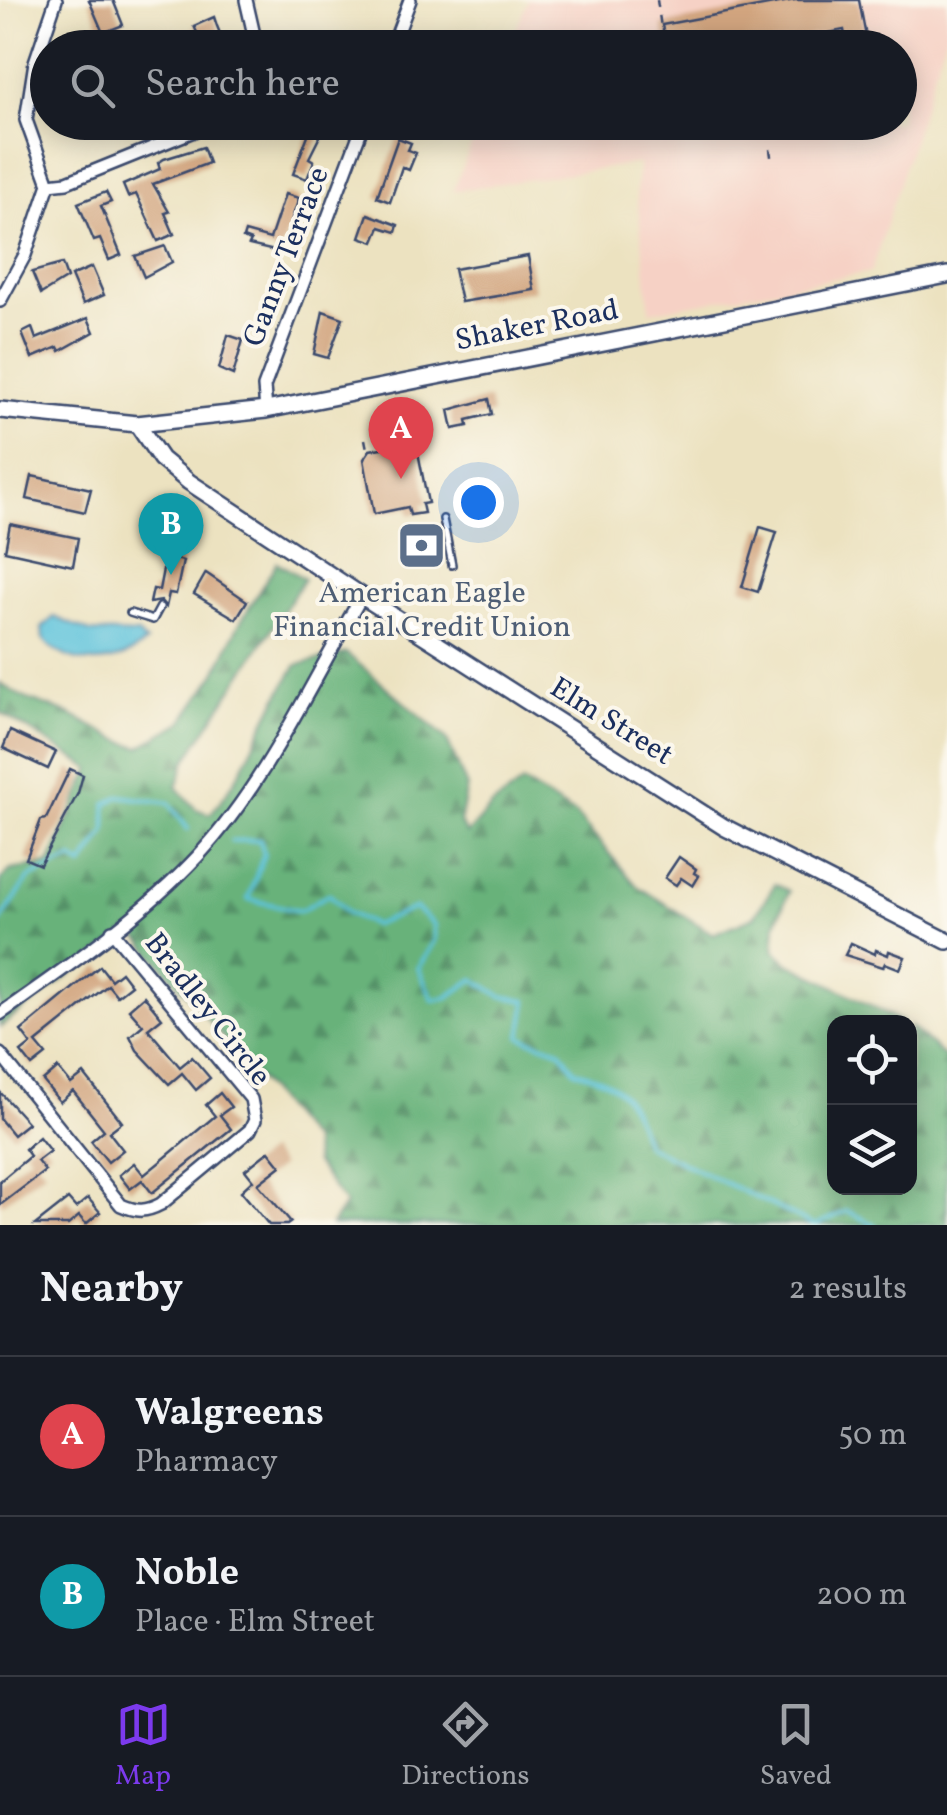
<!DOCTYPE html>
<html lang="en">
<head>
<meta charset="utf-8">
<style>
	:root { --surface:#171b24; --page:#242831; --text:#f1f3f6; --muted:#9ea1a6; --line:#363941; --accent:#7c3aed }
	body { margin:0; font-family:Vollkorn,serif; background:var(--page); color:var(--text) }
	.controls { position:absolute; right:30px; bottom:30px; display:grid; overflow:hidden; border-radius:20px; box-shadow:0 5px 25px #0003 }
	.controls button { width:90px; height:90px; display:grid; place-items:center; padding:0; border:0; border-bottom:2px solid var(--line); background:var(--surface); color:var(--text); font:50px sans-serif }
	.you { position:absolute; left:478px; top:502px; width:35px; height:35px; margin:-25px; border:8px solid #fff; border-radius:50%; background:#1a73e8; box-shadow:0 0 0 15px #1a73e833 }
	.badge { display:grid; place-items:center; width:65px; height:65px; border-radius:50%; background:var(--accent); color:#fff; font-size:32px; font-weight:700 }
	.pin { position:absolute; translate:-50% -82px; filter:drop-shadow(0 2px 5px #0008) }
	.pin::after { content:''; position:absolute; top:52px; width:35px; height:30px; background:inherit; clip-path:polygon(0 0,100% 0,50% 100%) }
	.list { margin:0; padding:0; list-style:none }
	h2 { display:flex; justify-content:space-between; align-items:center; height:130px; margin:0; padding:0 40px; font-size:42px }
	h2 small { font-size:32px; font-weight:400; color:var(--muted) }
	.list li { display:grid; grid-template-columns:65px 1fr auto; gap:30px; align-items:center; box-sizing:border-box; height:160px; padding:0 40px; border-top:2px solid var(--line) }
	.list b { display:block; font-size:38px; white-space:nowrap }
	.list p { margin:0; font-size:32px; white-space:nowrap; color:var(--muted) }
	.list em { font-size:32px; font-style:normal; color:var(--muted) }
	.icon { flex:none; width:55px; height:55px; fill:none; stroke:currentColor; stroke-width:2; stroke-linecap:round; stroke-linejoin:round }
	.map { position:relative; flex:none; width:947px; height:1225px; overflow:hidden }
	.search { position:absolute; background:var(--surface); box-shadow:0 5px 25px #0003; left:30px; right:30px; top:30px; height:110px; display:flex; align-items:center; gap:25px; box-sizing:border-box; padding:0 35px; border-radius:55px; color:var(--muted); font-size:38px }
	.sheet { height:450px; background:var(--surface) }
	nav { display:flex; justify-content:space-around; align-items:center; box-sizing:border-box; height:140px; border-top:2px solid var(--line); background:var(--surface); font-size:28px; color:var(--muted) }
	nav a { display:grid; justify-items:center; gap:5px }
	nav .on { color:var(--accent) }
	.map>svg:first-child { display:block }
	.built { fill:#f6d1c5 }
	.forest { fill:url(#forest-firs); stroke:#41706c; stroke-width:2.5 }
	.water { fill:#5dc3db; stroke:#3c799c; stroke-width:2.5 }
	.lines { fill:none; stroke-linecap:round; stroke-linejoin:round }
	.stream { stroke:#5dc3db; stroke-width:4 }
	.building { fill:#d2a57f }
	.lane-casing { stroke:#3a4a6d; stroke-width:10 }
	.street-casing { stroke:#3a4a6d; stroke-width:16 }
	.secondary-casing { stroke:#3a4a6d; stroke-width:20 }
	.path { stroke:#3a4a6d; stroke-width:2.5; stroke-dasharray:8 8; stroke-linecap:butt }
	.lane { stroke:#fff; stroke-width:5 }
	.street { stroke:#fff; stroke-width:11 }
	.secondary { stroke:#fff; stroke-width:15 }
	.labels { text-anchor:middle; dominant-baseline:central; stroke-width:8; stroke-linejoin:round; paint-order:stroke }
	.street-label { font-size:30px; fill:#1b2f5e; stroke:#fbf7ec }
	.service-label { font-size:30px; fill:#4e5e75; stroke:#fbf7ec }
</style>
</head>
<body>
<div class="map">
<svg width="947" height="1225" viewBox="0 0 947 1225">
	<defs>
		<pattern id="forest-firs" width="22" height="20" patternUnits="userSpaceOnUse" patternTransform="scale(2.5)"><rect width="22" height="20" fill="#67b27a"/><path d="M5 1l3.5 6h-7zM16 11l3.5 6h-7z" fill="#549167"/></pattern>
	</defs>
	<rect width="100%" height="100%" fill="#fbf7ec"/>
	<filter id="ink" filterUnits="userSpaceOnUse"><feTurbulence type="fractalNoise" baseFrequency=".01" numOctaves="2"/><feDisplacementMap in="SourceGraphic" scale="20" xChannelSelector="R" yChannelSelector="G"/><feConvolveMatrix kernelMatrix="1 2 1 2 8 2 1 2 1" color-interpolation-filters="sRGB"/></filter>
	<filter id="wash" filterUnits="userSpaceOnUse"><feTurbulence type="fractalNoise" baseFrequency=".0048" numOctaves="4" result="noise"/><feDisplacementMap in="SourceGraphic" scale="40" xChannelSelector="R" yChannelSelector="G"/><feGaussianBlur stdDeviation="2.25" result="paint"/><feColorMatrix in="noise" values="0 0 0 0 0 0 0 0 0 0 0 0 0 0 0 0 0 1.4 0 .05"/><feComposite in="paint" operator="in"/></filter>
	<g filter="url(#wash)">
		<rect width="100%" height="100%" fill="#ece2c0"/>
		<!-- built -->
		<polygon class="built" points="528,0 947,0 947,32 871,272 650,312 636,190 639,163 453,191 480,123 900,122 900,48 509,47"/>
		<!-- forest -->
		<path class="forest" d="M 277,562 L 304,579 L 186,760 L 177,787 L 196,809 L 210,814 C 249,771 263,715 297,665 L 346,653 L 446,738 L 467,787 L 460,823 L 467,834 L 493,805 L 523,783 L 576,815 L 637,886 L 713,934 L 754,917 L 775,884 L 789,891 L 776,924 L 774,950 L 789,963 L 903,1022 L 834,1022 L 834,1188 L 910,1188 L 910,1026 L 947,1059 L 947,1225 L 331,1225 L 345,1204 L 315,1163 L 312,1142 L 131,929 L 0,1027 L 0,880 L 11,870 L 49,864 L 91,769 L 0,712 L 0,683 C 25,701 33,700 59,710 C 90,722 106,738 140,747 L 182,722 L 216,673 L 238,626 Z"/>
		<!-- water -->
		<path class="water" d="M 54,617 L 90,632 L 138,634 L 146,642 C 117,668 71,670 43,639 L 42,628 Z"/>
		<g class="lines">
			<!-- stream -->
			<g class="stream">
				<path d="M 231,841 L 260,840 L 264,854 L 248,899 L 300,911 L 329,894 L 348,913 L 374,925 L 415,908 L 434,925 L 434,941 L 418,968 L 433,1000 L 448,997 L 474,979 L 501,996 L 527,1001 L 521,1037 L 561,1051 L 575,1071 C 624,1082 631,1101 646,1145 L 813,1225"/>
				<polyline points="0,922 29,878 72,859 82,866 106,831 106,804 120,796 169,803 188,829"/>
				<polyline points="816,1225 847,1211 875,1225"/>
			</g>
		</g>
		<g id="blocks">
			<!-- building -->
			<g class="building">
				<polygon points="89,0 113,0 123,25 103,33"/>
				<polygon points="795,0 859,0 867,42 847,45 844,30 772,44 773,48 667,48 662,25"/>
				<polygon points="214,17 217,26 226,48 204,48 194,26"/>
				<polygon points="313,122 327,122 309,158 314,161 307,179 293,174"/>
				<polygon points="398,138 411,143 408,150 416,153 409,170 402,167 390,202 377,197"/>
				<polygon points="203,147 209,163 153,184 169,212 165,213 174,234 158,241 136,194 128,197 123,185 160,169 158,163 164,159"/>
				<polygon points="106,192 111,202 101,206 121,255 109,260 100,239 94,241 78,203"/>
				<polygon points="285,194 299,198 283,246 279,252 249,245 251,241 243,238 245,232 270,239"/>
				<polygon points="368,214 398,225 396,232 380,227 374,242 360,237"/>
				<polygon points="165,246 172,262 144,277 135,256"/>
				<polygon points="528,256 534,290 461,302 454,269"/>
				<polygon points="62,264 67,278 41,294 32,272"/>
				<polygon points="92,267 104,295 83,304 71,276"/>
				<polygon points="323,311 343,318 328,358 314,354"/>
				<polygon points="88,318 94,332 60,351 58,347 32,358 22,333 32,328 36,339"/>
				<polygon points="228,335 243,340 233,375 219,369"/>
				<polygon points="489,399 492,414 467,420 468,426 453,429 449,410"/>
				<polygon points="416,442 428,503 422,504 424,513 410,515 408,507 374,514 364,459 370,450"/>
				<polygon points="32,476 91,489 85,512 27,499"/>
				<polygon points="10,524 78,538 73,566 5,551"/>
				<polygon points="760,527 777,532 758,592 742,587"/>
				<polygon points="177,553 176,559 183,561 176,594 169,593 166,607 161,601 150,603 153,589 159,590 166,554 171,557"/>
				<polygon points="206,573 247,601 236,619 194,594"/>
				<polygon points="10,731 56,752 48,769 3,748"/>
				<polygon points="70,769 83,775 78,793 40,865 26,859 41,820 46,819"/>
				<polygon points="679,857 696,869 694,873 699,876 693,886 681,878 676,885 665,878"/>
				<polygon points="851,943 875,954 876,950 888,955 889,951 905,957 900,969 885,963 883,967 845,955"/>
				<polygon points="100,966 111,980 121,972 131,985 117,996 108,985 36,1043 46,1055 32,1066 21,1052 31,1044 21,1031"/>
				<polygon points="144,996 162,1018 148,1029 180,1067 192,1057 210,1078 196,1090 182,1073 169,1084 137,1050 130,1036 143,1025 129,1009"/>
				<polygon points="58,1068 71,1084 84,1074 122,1122 109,1132 123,1150 108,1162 91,1141 104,1130 73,1091 60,1102 43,1081"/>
				<polygon points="0,1092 28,1123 13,1135 0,1119"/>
				<polygon points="220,1093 231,1107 220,1115 231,1129 152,1193 142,1180 130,1189 119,1175 134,1163 144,1175 160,1162 215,1116 206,1105"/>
				<polygon points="39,1137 50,1151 37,1161 45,1171 0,1205 0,1181 30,1156 25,1149"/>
				<polygon points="269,1151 281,1166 258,1184 291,1222 287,1225 269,1225 241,1191 253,1180 245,1170"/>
				<polygon points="88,1198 100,1212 86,1224 79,1216 68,1225 35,1225 68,1199 76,1208"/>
			</g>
		</g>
	</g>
	<g filter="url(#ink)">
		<use href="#blocks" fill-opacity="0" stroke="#3a4a6d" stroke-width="2.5"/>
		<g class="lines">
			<defs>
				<g id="lane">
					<polyline points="443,519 452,565"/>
					<polyline points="171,551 173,537"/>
					<polyline points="130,613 153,620 160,607"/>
				</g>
				<g id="street">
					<polyline points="246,0 257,48"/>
					<polyline points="392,48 410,0"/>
					<polyline points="49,184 67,182 216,122"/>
					<polyline points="0,301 25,255 49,184 26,120 35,62 56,0"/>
					<polyline points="266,410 264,387 364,122"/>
					<path d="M 0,1014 C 68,966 141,917 198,856 C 267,782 311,682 362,596"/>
					<path d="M 0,1054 L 121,1205 C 137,1212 146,1212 161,1204 L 250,1130 L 255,1120 L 251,1099 L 112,931"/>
				</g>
				<g id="secondary">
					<polyline points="0,410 137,424 266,410 947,275"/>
					<polyline points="137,424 161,459 189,482 362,596 724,827 947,941"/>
				</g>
			</defs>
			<!-- lane casing -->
			<use href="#lane" class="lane-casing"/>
			<!-- street casing -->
			<use href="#street" class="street-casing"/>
			<!-- secondary casing -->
			<use href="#secondary" class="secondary-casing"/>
			<!-- path -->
			<g class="path">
				<polyline points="657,0 664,48"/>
				<polyline points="770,149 772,164"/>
				<polyline points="365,439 367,449"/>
			</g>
			<!-- lane -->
			<use href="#lane" class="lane"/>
			<!-- street -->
			<use href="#street" class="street"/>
			<!-- secondary -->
			<use href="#secondary" class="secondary"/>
		</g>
	</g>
	<!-- icons -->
	<defs>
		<symbol id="bank-square" viewBox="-11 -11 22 22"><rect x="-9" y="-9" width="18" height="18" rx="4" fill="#5c6f8a" stroke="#fbf7ec"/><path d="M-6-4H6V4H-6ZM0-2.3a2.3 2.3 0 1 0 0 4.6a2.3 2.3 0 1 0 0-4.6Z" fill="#fff"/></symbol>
	</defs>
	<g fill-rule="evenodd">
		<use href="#bank-square" x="394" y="518" width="55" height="55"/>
	</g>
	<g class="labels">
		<!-- street labels -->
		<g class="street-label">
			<text transform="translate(287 257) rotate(-69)">Ganny Terrace</text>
			<text transform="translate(537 326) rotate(-11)">Shaker Road</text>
			<text transform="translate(611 722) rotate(32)">Elm Street</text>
			<text transform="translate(207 1010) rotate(52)">Bradley Circle</text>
		</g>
		<!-- service labels -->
		<g class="service-label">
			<text x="422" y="594">American Eagle<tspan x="422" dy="34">Financial Credit Union</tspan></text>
		</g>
	</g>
</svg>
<div class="controls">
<button><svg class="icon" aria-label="locate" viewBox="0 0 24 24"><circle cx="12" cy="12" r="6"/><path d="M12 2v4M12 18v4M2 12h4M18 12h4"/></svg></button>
<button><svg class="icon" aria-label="layers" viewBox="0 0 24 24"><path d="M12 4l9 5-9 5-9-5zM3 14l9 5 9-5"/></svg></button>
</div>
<div class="you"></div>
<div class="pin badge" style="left:401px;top:479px;background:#e0444e">A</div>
<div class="pin badge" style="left:171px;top:575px;background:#0f9aa8">B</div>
<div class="search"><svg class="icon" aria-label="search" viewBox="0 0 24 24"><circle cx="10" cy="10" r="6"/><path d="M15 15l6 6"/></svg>Search here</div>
</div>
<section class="sheet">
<h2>Nearby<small>2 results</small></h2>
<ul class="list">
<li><span class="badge" style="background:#e0444e">A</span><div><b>Walgreens</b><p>Pharmacy</p></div><em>50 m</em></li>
<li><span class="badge" style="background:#0f9aa8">B</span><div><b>Noble</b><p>Place · Elm Street</p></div><em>200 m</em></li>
</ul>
</section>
<nav>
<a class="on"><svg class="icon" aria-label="map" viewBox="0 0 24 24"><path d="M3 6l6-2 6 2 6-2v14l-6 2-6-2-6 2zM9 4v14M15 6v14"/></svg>Map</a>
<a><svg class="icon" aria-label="directions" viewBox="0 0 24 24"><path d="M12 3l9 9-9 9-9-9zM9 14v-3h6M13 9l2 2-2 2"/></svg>Directions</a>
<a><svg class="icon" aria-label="saved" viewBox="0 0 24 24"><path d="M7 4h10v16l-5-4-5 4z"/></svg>Saved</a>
</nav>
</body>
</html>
